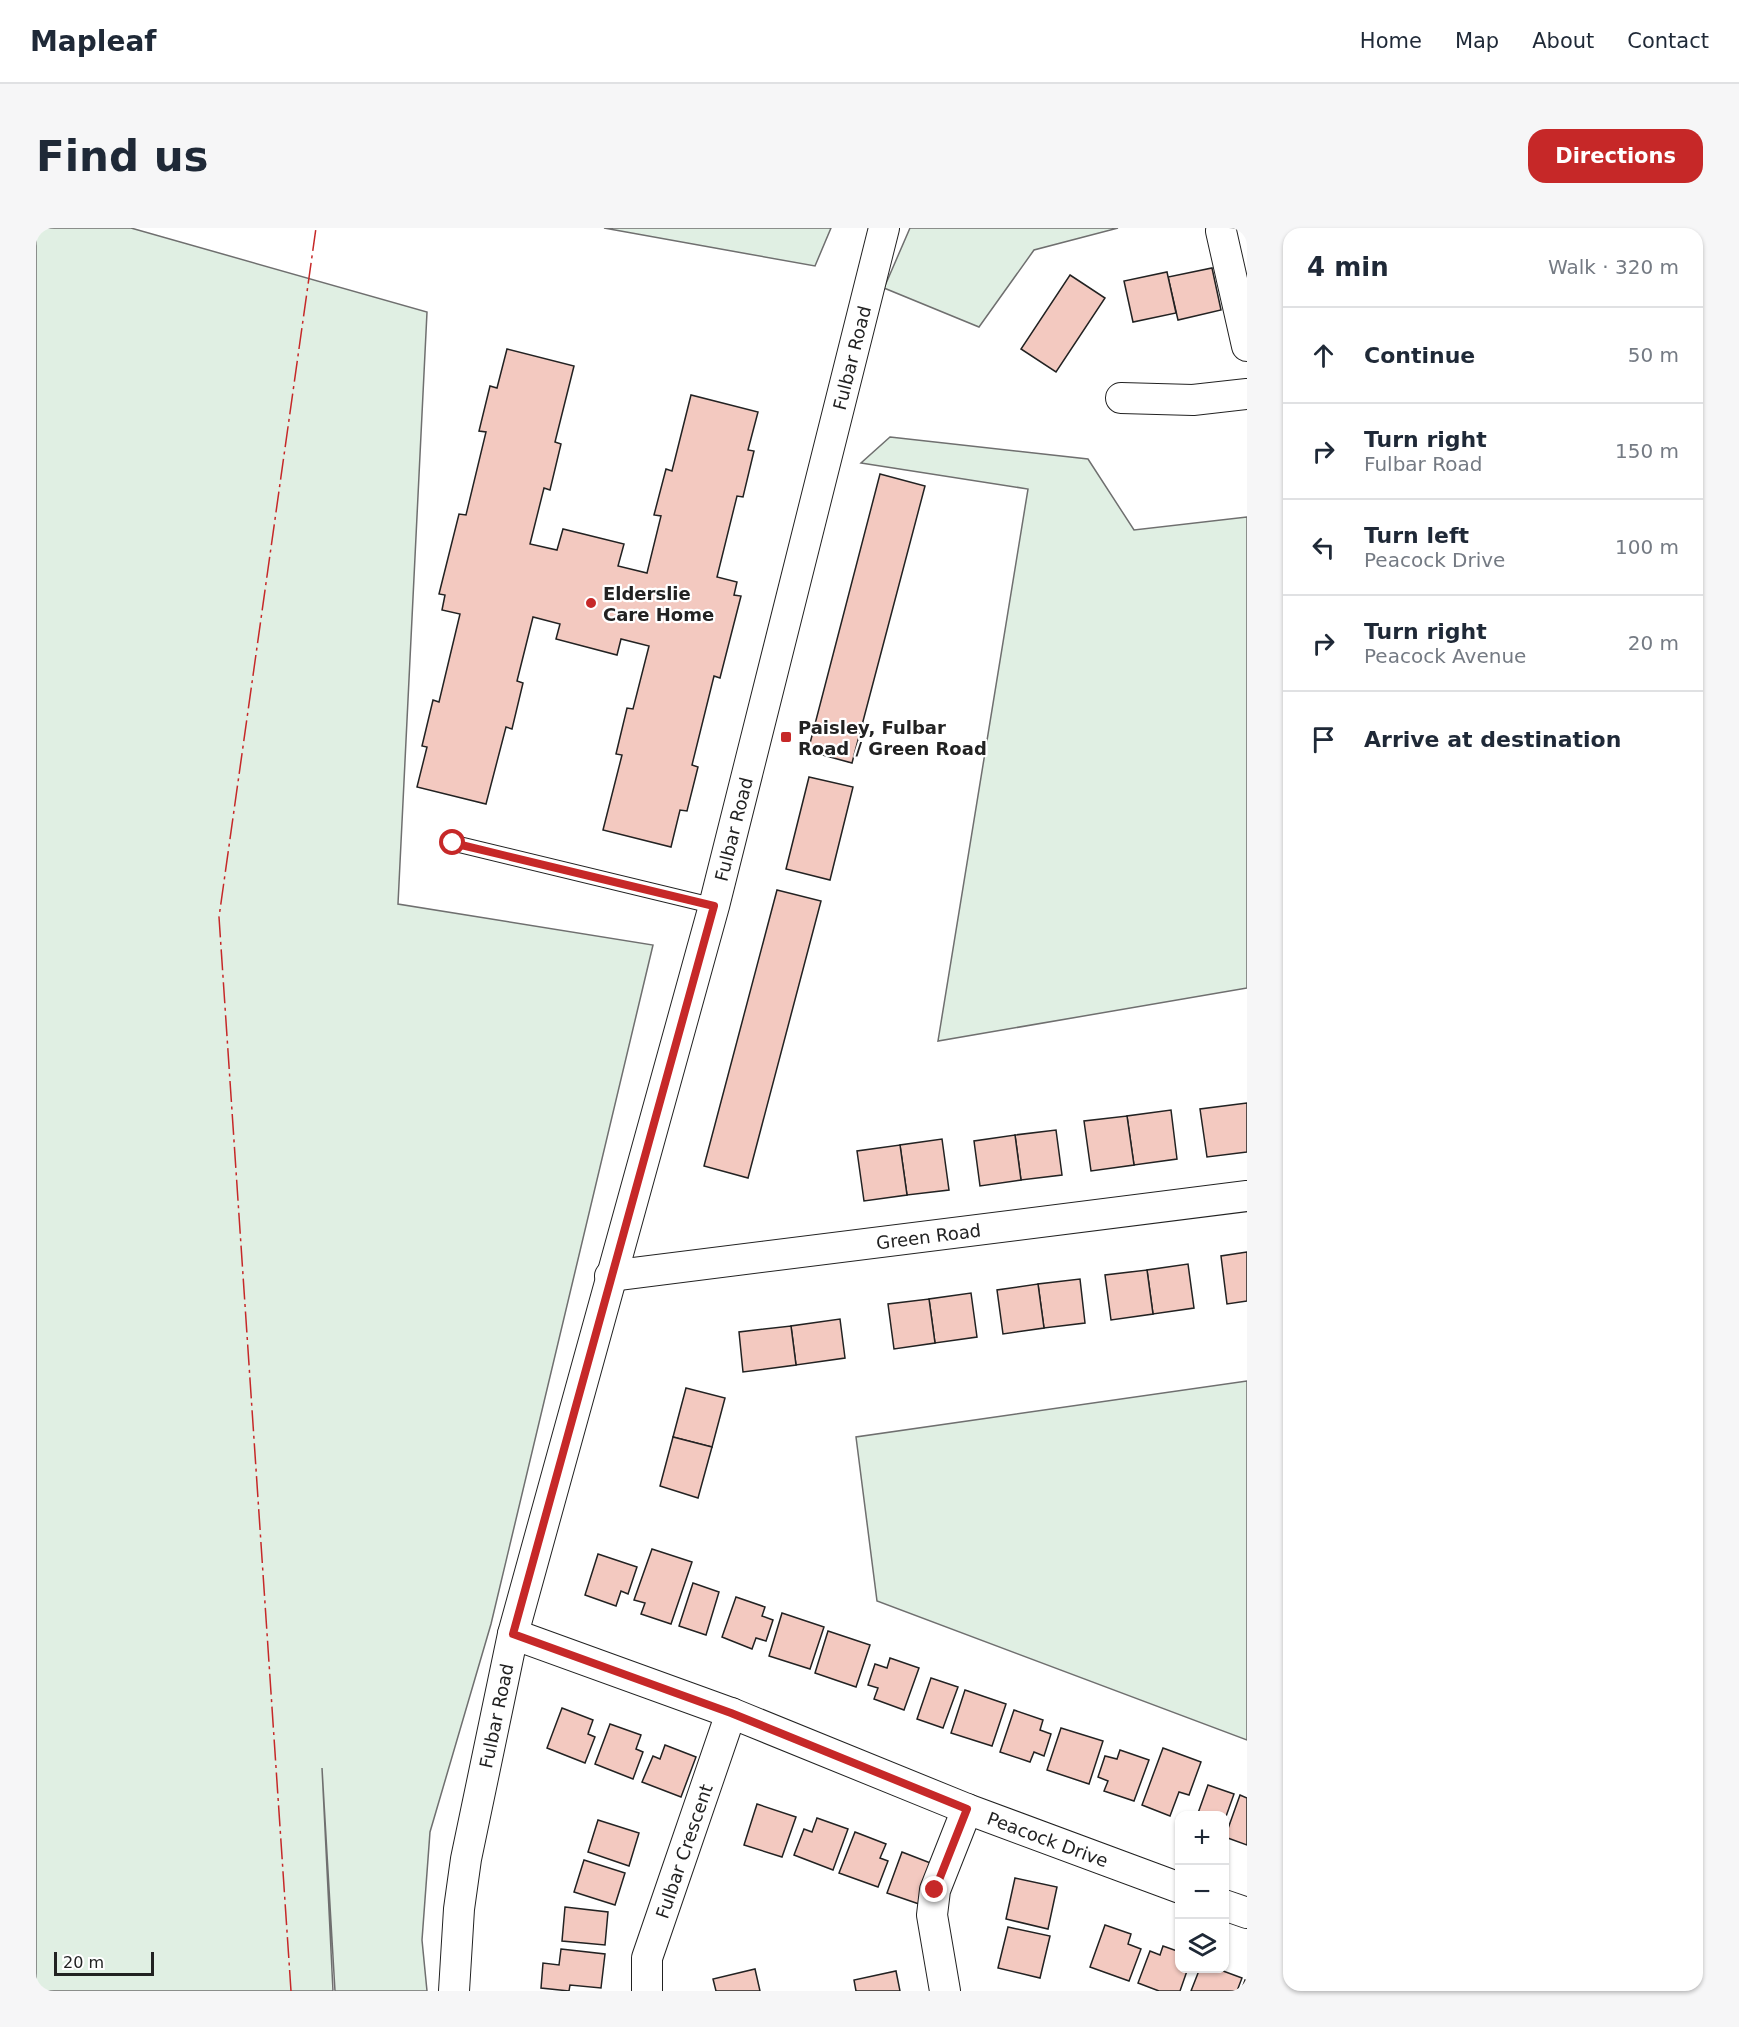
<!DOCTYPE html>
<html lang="en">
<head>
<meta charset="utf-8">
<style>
	:root { --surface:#fff; --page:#f6f6f7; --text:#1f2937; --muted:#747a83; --line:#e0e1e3; --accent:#c62828 }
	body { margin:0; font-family:"DejaVu Sans",sans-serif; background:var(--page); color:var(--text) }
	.controls { position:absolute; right:18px; bottom:18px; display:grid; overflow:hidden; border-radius:12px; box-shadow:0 2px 4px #0004 }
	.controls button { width:54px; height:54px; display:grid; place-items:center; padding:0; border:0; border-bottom:2px solid var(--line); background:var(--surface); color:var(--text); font:30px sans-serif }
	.scale { position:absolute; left:18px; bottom:15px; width:100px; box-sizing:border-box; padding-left:6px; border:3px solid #222; border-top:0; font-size:16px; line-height:21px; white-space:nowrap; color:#222; -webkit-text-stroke:4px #fff; paint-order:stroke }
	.stop { position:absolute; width:18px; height:18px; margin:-14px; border:4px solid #c62828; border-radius:50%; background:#fff }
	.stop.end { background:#c62828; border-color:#fff; box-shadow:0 2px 6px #0008 }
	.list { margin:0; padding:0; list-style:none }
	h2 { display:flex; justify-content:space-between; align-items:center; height:78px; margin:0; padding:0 24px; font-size:26px }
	h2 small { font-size:20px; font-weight:400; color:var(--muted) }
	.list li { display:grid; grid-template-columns:39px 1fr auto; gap:18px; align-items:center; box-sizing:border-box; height:96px; padding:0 24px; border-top:2px solid var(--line) }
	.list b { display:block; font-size:22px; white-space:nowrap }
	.list p { margin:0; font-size:20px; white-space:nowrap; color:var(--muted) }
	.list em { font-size:20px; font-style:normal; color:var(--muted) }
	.icon { flex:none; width:33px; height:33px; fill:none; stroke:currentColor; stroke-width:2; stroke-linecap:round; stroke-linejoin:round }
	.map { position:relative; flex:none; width:1211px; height:1763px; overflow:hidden; border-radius:18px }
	header { display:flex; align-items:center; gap:36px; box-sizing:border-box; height:84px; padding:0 30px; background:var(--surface); border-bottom:2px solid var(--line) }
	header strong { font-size:28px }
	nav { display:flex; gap:33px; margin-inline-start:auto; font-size:21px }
	.intro { display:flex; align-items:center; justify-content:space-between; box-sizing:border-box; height:144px; padding:0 36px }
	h1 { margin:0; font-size:42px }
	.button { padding:15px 27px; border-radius:18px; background:var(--accent); color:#fff; font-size:21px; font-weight:700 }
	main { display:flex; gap:36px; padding:0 36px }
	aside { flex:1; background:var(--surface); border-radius:18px; box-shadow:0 2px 4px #0004 }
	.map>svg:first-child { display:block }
	.green { fill:#e0efe3; stroke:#6f6f6f; stroke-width:1.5 }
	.building { fill:#f3c9c0; stroke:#222; stroke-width:1.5 }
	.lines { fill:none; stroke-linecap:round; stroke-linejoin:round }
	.lane-casing { stroke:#222; stroke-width:17 }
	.street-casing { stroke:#222; stroke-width:32 }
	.lane { stroke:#fff; stroke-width:15 }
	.street { stroke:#fff; stroke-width:30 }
	.power { stroke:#c62828; stroke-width:1.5; stroke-dasharray:21 4.5 3 4.5; stroke-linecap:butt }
	.route { stroke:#c62828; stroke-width:8 }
	.poi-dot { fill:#c62828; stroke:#fff; stroke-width:2 }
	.labels { text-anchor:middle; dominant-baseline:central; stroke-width:4.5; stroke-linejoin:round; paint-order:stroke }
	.street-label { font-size:18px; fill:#222; stroke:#fff }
	.poi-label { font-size:18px; font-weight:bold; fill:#222; stroke:#fff; text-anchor:start }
</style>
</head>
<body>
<header>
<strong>Mapleaf</strong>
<nav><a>Home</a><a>Map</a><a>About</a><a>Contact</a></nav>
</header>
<div class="intro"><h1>Find us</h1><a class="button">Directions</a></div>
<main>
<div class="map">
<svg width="1211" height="1763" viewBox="0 0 1211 1763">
	<rect width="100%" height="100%" fill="#fff"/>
	<!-- green -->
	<g class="green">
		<polygon points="0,0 95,0 391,84 362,676 617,717 455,1396 394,1604 386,1712 391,1763 299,1763 286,1540 297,1763 0,1763"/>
		<polygon points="568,0 795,0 779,38"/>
		<polygon points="874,0 1082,0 998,22 943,99 848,60"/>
		<polygon points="854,209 1052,231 1098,302 1211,289 1211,760 902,813 992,261 825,235"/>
		<polygon points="1211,1153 1211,1512 841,1373 820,1209"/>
	</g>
	<!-- building -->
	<g class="building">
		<polygon points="1176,40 1185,82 1142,92 1132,49"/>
		<polygon points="1131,44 1140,85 1097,94 1088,53"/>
		<polygon points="1034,47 1069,70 1020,144 985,121"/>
		<polygon points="471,121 538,138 519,214 525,216 514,262 508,260 494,316 521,322 527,301 588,316 582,338 611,345 625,288 618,287 630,241 636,243 655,167 722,184 712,222 718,223 707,269 701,268 681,349 701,354 698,367 705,368 684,450 678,448 656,537 662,539 651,583 644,582 635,619 567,602 586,527 580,526 591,480 597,481 613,418 585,411 581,427 520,411 524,396 497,389 481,453 487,455 476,501 470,499 450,576 381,559 391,519 386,518 397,472 403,474 424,386 406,382 409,367 403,366 423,286 430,287 450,204 443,203 454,158 461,160"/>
		<polygon points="844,246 889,258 816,535 772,523"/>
		<polygon points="773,549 817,559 794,652 750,641"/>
		<polygon points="741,662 785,673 712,950 668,938"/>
		<polygon points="1211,875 1211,924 1171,929 1164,881"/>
		<polygon points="1135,882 1141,931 1098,937 1091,888"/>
		<polygon points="1091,888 1098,937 1055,943 1048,893"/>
		<polygon points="1020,902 1026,947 985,952 979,907"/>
		<polygon points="979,907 985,952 944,958 938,913"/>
		<polygon points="906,911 913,962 871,967 864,917"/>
		<polygon points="864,917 871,967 828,973 821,923"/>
		<polygon points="1211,1024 1211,1073 1191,1076 1185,1028"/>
		<polygon points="1152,1036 1158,1080 1117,1086 1111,1042"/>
		<polygon points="1111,1042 1117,1086 1075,1092 1069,1047"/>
		<polygon points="1044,1051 1049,1095 1008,1100 1002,1056"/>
		<polygon points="1002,1056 1008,1100 967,1106 961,1062"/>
		<polygon points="935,1065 941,1109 899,1115 893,1071"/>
		<polygon points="893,1071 899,1115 858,1121 852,1076"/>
		<polygon points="804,1091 809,1130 760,1137 755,1098"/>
		<polygon points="755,1098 760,1137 707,1144 703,1104"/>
		<polygon points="650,1160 689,1170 676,1219 637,1209"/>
		<polygon points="637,1209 676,1219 662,1270 624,1258"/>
		<polygon points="616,1321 656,1334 635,1396 605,1386 609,1375 598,1372"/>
		<polygon points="562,1326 601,1339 592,1366 585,1363 580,1378 549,1367"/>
		<polygon points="657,1355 683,1364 670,1407 643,1398"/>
		<polygon points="700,1369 729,1379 726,1388 737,1392 730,1413 720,1410 716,1421 686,1409"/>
		<polygon points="746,1385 788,1399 774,1441 733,1428"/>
		<polygon points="792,1403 834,1417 820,1459 779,1445"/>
		<polygon points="854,1430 883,1440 868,1482 838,1471 842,1460 832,1457 839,1436 851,1440"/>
		<polygon points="895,1450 922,1459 907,1500 881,1491"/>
		<polygon points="929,1462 970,1476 956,1518 915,1505"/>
		<polygon points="526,1480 557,1492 552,1506 559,1509 549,1535 511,1520"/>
		<polygon points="978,1482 1007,1492 1004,1502 1015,1506 1008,1528 998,1524 994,1534 964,1524"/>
		<polygon points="574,1496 605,1507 600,1521 607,1524 597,1551 559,1536"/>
		<polygon points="1025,1500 1067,1513 1053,1556 1011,1542"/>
		<polygon points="629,1517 660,1529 645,1569 606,1554 617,1528 624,1531"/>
		<polygon points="1127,1520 1165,1534 1153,1567 1143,1564 1134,1588 1106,1577"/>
		<polygon points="1084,1522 1113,1532 1098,1573 1068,1563 1072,1553 1062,1549 1069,1528 1081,1531"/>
		<polygon points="1172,1557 1198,1566 1188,1594 1188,1588 1161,1588"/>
		<polygon points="1204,1567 1211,1570 1211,1617 1189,1609"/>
		<polygon points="721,1576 760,1589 746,1629 708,1617"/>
		<polygon points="781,1590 812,1601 797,1642 758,1627 768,1601 776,1604"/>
		<polygon points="562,1592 603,1605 593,1638 552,1624"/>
		<polygon points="819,1604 850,1616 844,1630 852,1633 842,1659 803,1645"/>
		<polygon points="866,1624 897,1636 883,1676 851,1665"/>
		<polygon points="548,1632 589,1645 579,1677 538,1664"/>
		<polygon points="979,1650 1021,1659 1012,1701 970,1691"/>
		<polygon points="529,1679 572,1684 569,1717 526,1713"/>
		<polygon points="1069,1697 1095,1706 1092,1716 1105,1721 1093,1753 1054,1739"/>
		<polygon points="972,1699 1014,1708 1004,1750 962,1740"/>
		<polygon points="1127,1718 1144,1724 1144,1740 1152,1740 1144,1763 1123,1763 1102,1755 1114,1723 1124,1727"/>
		<polygon points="525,1721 569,1726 565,1760 534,1757 533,1763 505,1760 507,1735 523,1737"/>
		<polygon points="1164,1740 1179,1740 1206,1750 1201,1763 1155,1763"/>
		<polygon points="719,1741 724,1763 680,1763 677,1751"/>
		<polygon points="860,1743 864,1763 820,1763 818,1752"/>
		<polygon points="1209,1752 1211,1753 1211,1763 1205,1763"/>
	</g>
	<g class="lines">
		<defs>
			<polyline id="lane" points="417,615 678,678"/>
			<g id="street">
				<polyline points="1185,3 1211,118"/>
				<polyline points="1085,170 1157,172 1211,166"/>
				<path id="s1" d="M 574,1048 L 1211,968"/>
				<path id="s2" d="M 477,1406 L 695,1485 L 931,1581 L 1144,1660"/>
				<polyline points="1188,1677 1211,1685"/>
				<path id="s3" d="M 418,1763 L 423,1681 L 430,1631 L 477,1406 L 678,678 L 848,0"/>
				<path id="s4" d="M 611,1763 L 611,1730 L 695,1485"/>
				<polyline points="909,1763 896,1687 899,1662 931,1581"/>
			</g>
		</defs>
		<!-- lane casing -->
		<use href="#lane" class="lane-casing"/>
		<!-- street casing -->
		<use href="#street" class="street-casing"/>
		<!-- lane -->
		<use href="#lane" class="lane"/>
		<!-- street -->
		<use href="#street" class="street"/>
		<!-- power -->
		<polyline class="power" points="255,1763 183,689 280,0"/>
	</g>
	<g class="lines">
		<!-- route -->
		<polyline class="route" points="417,615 678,678 477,1406 695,1485 931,1581 899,1662"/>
	</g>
	<!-- markers -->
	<g class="poi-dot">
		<circle cx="555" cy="375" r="6"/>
		<rect x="744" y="503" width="12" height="12" rx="3"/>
	</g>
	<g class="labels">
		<!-- street labels -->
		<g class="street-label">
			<text stroke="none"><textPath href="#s3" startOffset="1683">Fulbar Road</textPath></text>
			<text stroke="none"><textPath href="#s3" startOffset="1197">Fulbar Road</textPath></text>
			<text stroke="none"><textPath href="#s1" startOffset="321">Green Road</textPath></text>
			<text stroke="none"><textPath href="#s3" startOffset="279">Fulbar Road</textPath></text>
			<text stroke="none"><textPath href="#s2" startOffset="573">Peacock Drive</textPath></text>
			<text stroke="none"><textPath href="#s4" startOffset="146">Fulbar Crescent</textPath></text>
		</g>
		<!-- poi labels -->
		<g class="poi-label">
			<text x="567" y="365">Elderslie<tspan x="567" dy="21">Care Home</tspan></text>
			<text x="762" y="499">Paisley, Fulbar<tspan x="762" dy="21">Road / Green Road</tspan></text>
		</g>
	</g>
</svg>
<div class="controls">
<button>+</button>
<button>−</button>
<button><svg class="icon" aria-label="layers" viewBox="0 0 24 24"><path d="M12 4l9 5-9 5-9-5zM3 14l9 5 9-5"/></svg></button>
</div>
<div class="scale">20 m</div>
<div class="stop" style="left:417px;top:615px"></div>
<div class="stop end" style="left:899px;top:1662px"></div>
</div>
<aside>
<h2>4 min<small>Walk · 320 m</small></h2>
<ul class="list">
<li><svg class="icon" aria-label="ahead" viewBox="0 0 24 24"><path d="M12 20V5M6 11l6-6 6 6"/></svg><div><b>Continue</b></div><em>50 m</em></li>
<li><svg class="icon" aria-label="right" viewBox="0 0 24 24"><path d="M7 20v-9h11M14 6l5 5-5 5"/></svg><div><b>Turn right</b><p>Fulbar Road</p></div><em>150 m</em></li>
<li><svg class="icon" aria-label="left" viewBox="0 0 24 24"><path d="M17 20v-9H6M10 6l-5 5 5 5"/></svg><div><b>Turn left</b><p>Peacock Drive</p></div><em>100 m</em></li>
<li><svg class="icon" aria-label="right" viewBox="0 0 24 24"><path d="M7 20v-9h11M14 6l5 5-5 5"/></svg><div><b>Turn right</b><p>Peacock Avenue</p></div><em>20 m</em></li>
<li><svg class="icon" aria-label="arrive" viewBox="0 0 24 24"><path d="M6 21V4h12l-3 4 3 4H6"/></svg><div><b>Arrive at destination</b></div></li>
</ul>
</aside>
</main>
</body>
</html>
